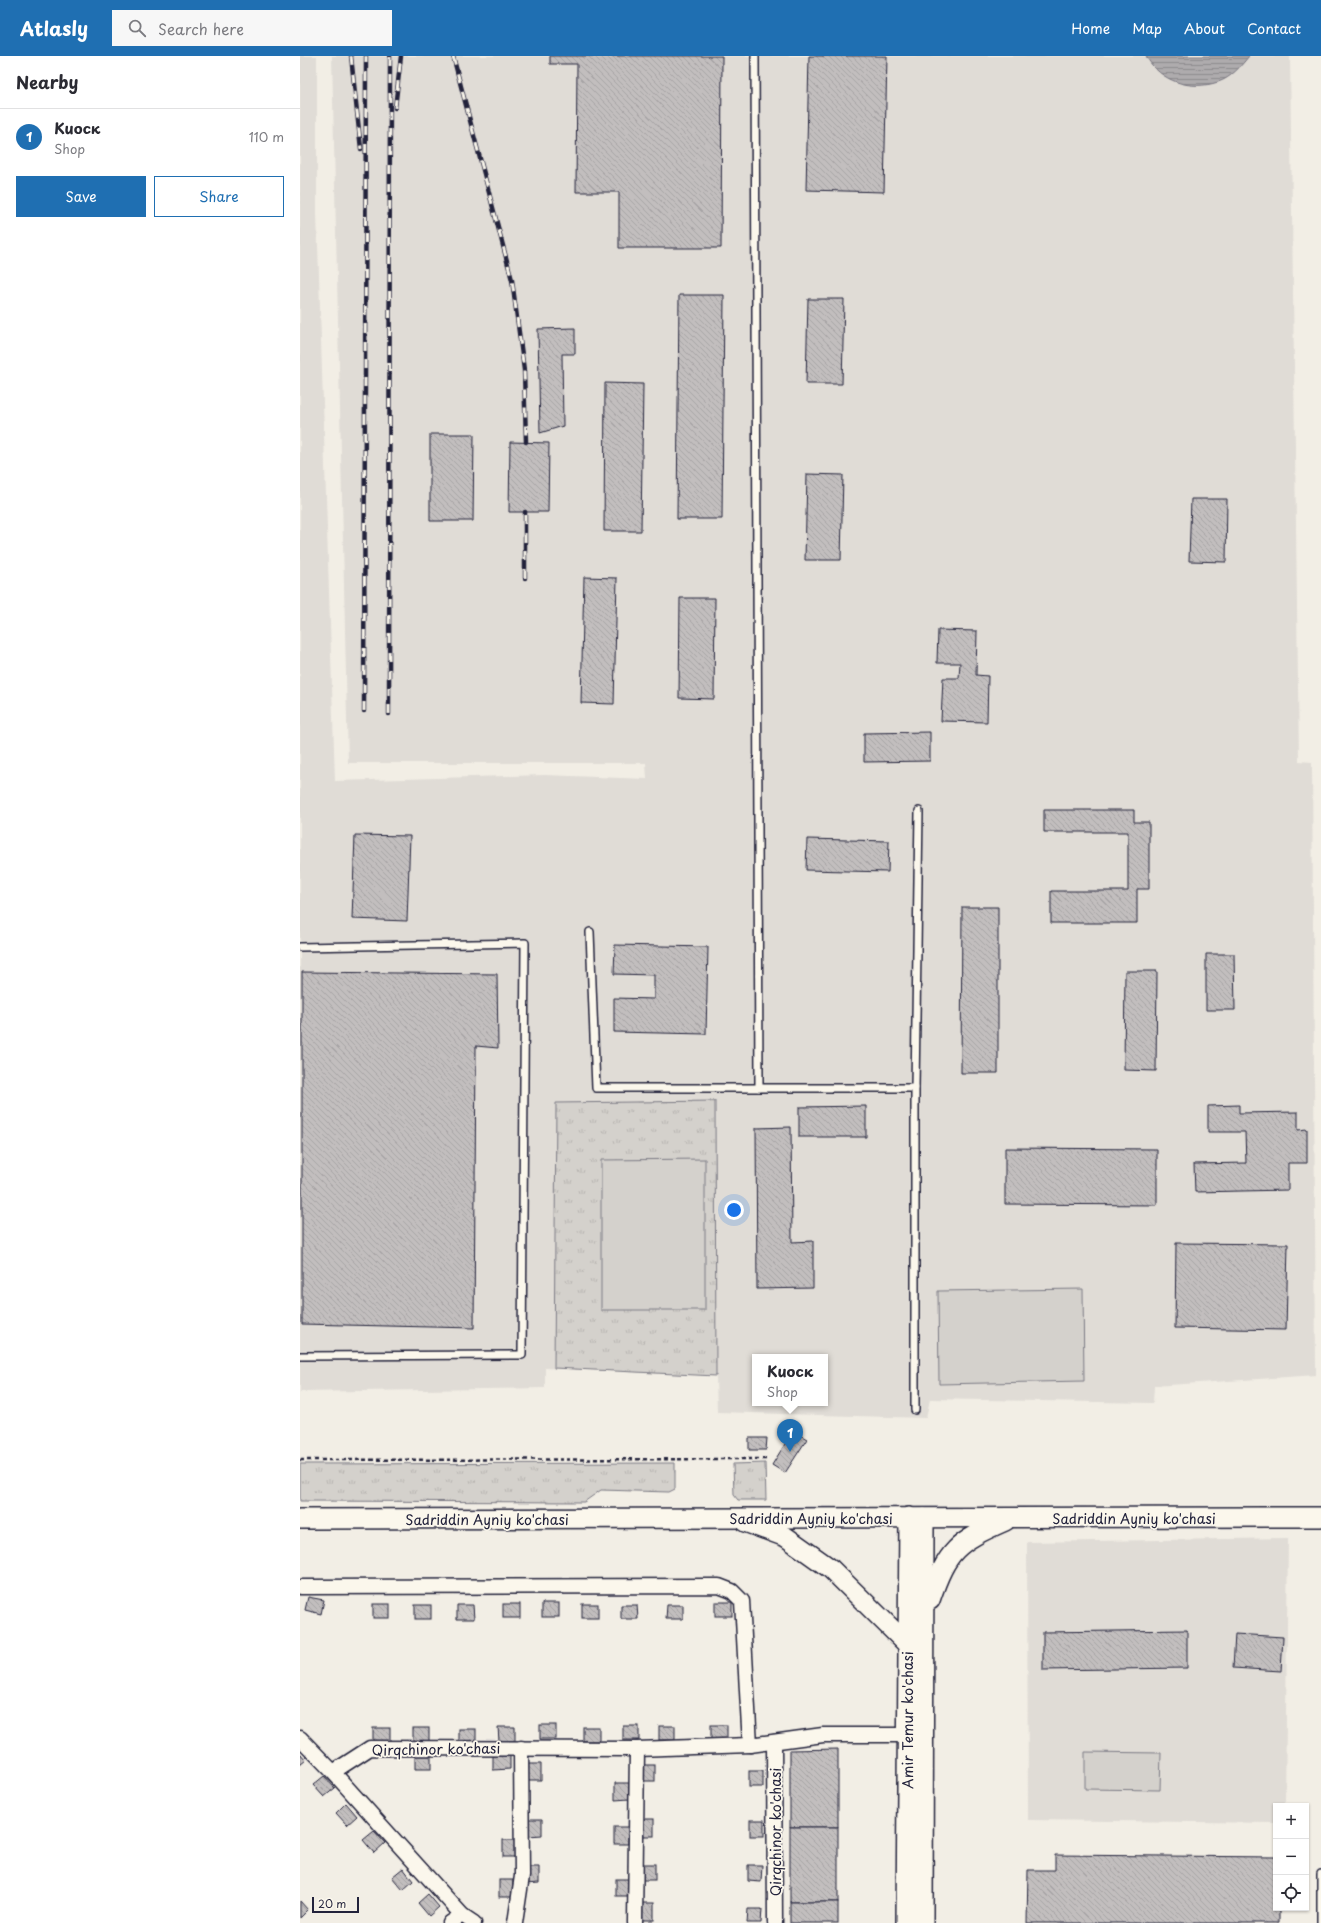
<!DOCTYPE html>
<html lang="en">
<head>
<meta charset="utf-8">
<style>
	:root { --surface:#fff; --page:#f7f7f7; --text:#2b2b33; --muted:#7c7c81; --line:#e1e1e2; --accent:#1f6fb2 }
	body { margin:0; font-family:"Playpen Sans",sans-serif; background:var(--page); color:var(--text) }
	.controls { position:absolute; right:12px; bottom:12px; display:grid; overflow:hidden; border-radius:0px; box-shadow:0 1px 3px #0004 }
	.controls button { width:36px; height:36px; display:grid; place-items:center; padding:0; border:0; border-bottom:1px solid var(--line); background:var(--surface); color:var(--text); font:20px sans-serif }
	.scale { position:absolute; left:12px; bottom:10px; width:47px; box-sizing:border-box; padding-left:4px; border:2px solid #22223b; border-top:0; font-size:11px; line-height:14px; white-space:nowrap; color:#22223b; -webkit-text-stroke:3px #fbf7ec; paint-order:stroke }
	.you { position:absolute; left:434px; top:1154px; width:14px; height:14px; margin:-10px; border:3px solid #fff; border-radius:50%; background:#1a73e8; box-shadow:0 0 0 6px #1a73e833 }
	.badge { display:grid; place-items:center; width:26px; height:26px; border-radius:50%; background:var(--accent); color:#fff; font-size:13px; font-weight:700 }
	.pin { position:absolute; translate:-50% -33px; filter:drop-shadow(0 1px 2px #0008) }
	.pin::after { content:''; position:absolute; top:21px; width:14px; height:12px; background:inherit; clip-path:polygon(0 0,100% 0,50% 100%) }
	.popup { position:absolute; left:452px; top:1298px; width:76px; height:52px; box-sizing:border-box; display:grid; place-content:center; border-radius:0px; background:var(--surface); filter:drop-shadow(0 1px 3px #0005); font-size:13px; white-space:nowrap; color:var(--muted) }
	.popup b { font-size:15px; color:var(--text) }
	.popup::after { content:''; position:absolute; left:50%; top:100%; margin-left:-8px; border:8px solid transparent; border-top-color:var(--surface) }
	.list { margin:0; padding:0; list-style:none }
	h2 { display:flex; justify-content:space-between; align-items:center; height:52px; margin:0; padding:0 16px; font-size:17px }
	h2 small { font-size:13px; font-weight:400; color:var(--muted) }
	.list li { display:grid; grid-template-columns:26px 1fr auto; gap:12px; align-items:center; box-sizing:border-box; height:56px; padding:0 16px; border-top:1px solid var(--line) }
	.list b { display:block; font-size:15px; white-space:nowrap }
	.list p { margin:0; font-size:13px; white-space:nowrap; color:var(--muted) }
	.list em { font-size:13px; font-style:normal; color:var(--muted) }
	.actions { display:flex; gap:8px; padding:12px 16px }
	.actions a { flex:1; padding:9px 0; border:1px solid var(--accent); border-radius:0px; text-align:center; font-size:14px; color:var(--accent) }
	.actions .main { background:var(--accent); color:#fff }
	.icon { flex:none; width:22px; height:22px; fill:none; stroke:currentColor; stroke-width:2; stroke-linecap:round; stroke-linejoin:round }
	.map { position:relative; flex:none; width:1021px; height:1867px; overflow:hidden }
	header { display:flex; align-items:center; gap:24px; box-sizing:border-box; height:56px; padding:0 20px; background:var(--accent); color:#fff }
	header strong { font-size:19px }
	nav { display:flex; gap:22px; margin-inline-start:auto; font-size:14px }
	.search { width:280px; height:36px; background:var(--page); display:flex; align-items:center; gap:10px; box-sizing:border-box; padding:0 14px; border-radius:0px; color:var(--muted); font-size:15px }
	main { display:flex }
	aside { flex:1; background:var(--surface) }
	.map>svg:first-child { display:block }
	.built { fill:#e0dcd6; fill-rule:evenodd }
	.grass { fill:url(#grass-tufts); stroke:#7b7a84 }
	.pitch { fill:#d4d1cc; stroke:#7b7a84 }
	.water { fill:url(#water-rules); stroke:#76747f }
	.building { fill:url(#building-back-hatch); stroke:#22223b }
	.lines { fill:none; stroke-linecap:round; stroke-linejoin:round }
	.lane-casing { stroke:#22223b; stroke-width:10 }
	.street-casing { stroke:#22223b; stroke-width:17 }
	.secondary-casing { stroke:#22223b; stroke-width:22 }
	.path { stroke:#22223b; stroke-width:2.5; stroke-dasharray:4 3; stroke-linecap:butt }
	.lane { stroke:#fbf7ec; stroke-width:7 }
	.street { stroke:#fbf7ec; stroke-width:14 }
	.secondary { stroke:#fbf7ec; stroke-width:19 }
	.rail-casing { stroke:#22223b; stroke-width:4.5 }
	.rail { stroke:#fbf7ec; stroke-width:3; stroke-dasharray:9; stroke-linecap:butt }
	.labels { text-anchor:middle; dominant-baseline:central; stroke-width:3.5; stroke-linejoin:round; paint-order:stroke }
	.street-label { font-size:14px; fill:#22223b; stroke:#fbf7ec }
</style>
</head>
<body>
<header>
<strong>Atlasly</strong>
<div class="search"><svg class="icon" aria-label="search" viewBox="0 0 24 24"><circle cx="10" cy="10" r="6"/><path d="M15 15l6 6"/></svg>Search here</div>
<nav><a>Home</a><a>Map</a><a>About</a><a>Contact</a></nav>
</header>
<main>
<aside>
<h2>Nearby<small></small></h2>
<ul class="list">
<li><span class="badge">1</span><div><b>Киоск</b><p>Shop</p></div><em>110 m</em></li>
</ul>
<div class="actions"><a class="main">Save</a><a>Share</a></div>
</aside>
<div class="map">
<svg width="1021" height="1867" viewBox="0 0 1021 1867">
	<defs>
		<pattern id="grass-tufts" width="24" height="20" patternUnits="userSpaceOnUse"><rect width="24" height="20" fill="#d4d1cc"/><path d="M3 7l-1-3M5 7V3M7 7l1-3M15 17l-1-3M17 17v-4M19 17l1-3" fill="none" stroke="#b6b3b0"/></pattern>
		<pattern id="water-rules" width="6" height="5" patternUnits="userSpaceOnUse"><rect width="6" height="5" fill="#aeabad"/><path d="M0 2.5h6" fill="none" stroke="#8d8b8e"/></pattern>
		<pattern id="building-back-hatch" width="6" height="6" patternUnits="userSpaceOnUse"><rect width="6" height="6" fill="#c2bebe"/><path d="M-1 5l2 2M0 0l6 6M5-1l2 2" fill="none" stroke="#a6a3a4"/></pattern>
	</defs>
	<rect width="100%" height="100%" fill="#f2eee5"/>
	<filter id="ink" filterUnits="userSpaceOnUse"><feTurbulence type="fractalNoise" baseFrequency=".025" numOctaves="2"/><feDisplacementMap in="SourceGraphic" scale="8" xChannelSelector="R" yChannelSelector="G"/><feConvolveMatrix kernelMatrix="1 2 1 2 8 2 1 2 1" color-interpolation-filters="sRGB"/></filter>
	<g filter="url(#ink)">
		<!-- built -->
		<g class="built">
			<path d="M 0,0 L 17,0 L 17,157 L 35,725 L 245,719 L 347,723 L 346,707 L 48,707 L 32,0 L 990,0 L 999,705 L 1012,706 L 1016,1319 L 854,1330 L 853,1347 L 630,1343 L 626,1362 L 417,1356 L 416,1320 L 245,1312 L 245,1332 L 0,1336 ZM 455,1301 L 525,1301 L 525,1347 L 455,1347 Z"/>
			<polygon points="988,1482 985,1750 976,1750 976,1767 728,1764 727,1486"/>
		</g>
		<!-- grass -->
		<g class="grass">
			<polygon points="415,1045 416,1320 254,1312 256,1047"/>
			<polygon points="375,1407 375,1433 369,1436 301,1434 284,1446 0,1445 0,1408"/>
			<polygon points="465,1407 466,1444 438,1444 434,1439 433,1408"/>
		</g>
		<!-- pitch -->
		<g class="pitch">
			<polygon points="405,1103 405,1254 301,1254 301,1104"/>
			<polygon points="783,1233 784,1325 639,1328 638,1235"/>
			<polygon points="785,1696 861,1697 860,1734 785,1733"/>
		</g>
		<!-- water -->
		<path class="water" d="M 846,0 L 949,0 C 941,10 931,22 918,26 C 891,35 860,26 846,0 Z"/>
		<!-- building -->
		<g class="building">
			<polygon points="250,0 422,0 421,192 319,192 319,136 276,136 277,8 250,8"/>
			<polygon points="509,0 587,0 584,136 506,134"/>
			<polygon points="379,239 424,239 422,463 377,463"/>
			<polygon points="508,243 544,243 542,328 506,328"/>
			<polygon points="275,272 275,298 262,298 263,370 240,377 238,273"/>
			<polygon points="305,327 343,328 341,475 304,475"/>
			<polygon points="130,378 174,378 173,465 130,465"/>
			<polygon points="210,386 249,387 248,456 209,456"/>
			<polygon points="507,418 543,419 541,504 505,504"/>
			<polygon points="891,443 927,443 926,506 889,505"/>
			<polygon points="284,521 317,522 314,648 281,647"/>
			<polygon points="380,542 415,542 414,643 379,642"/>
			<polygon points="638,574 677,575 676,619 688,620 687,666 641,665 643,622 659,622 660,607 637,607"/>
			<polygon points="630,676 630,705 564,706 564,677"/>
			<polygon points="744,754 834,754 834,766 849,766 849,833 837,833 837,867 751,867 751,835 828,835 828,776 744,776"/>
			<polygon points="55,779 110,780 107,865 52,863"/>
			<polygon points="507,783 589,785 588,816 506,814"/>
			<polygon points="662,851 698,851 698,1017 661,1017"/>
			<polygon points="315,889 408,891 406,978 314,976 314,942 354,943 354,919 314,918"/>
			<polygon points="906,898 934,898 935,954 906,954"/>
			<polygon points="825,915 857,915 856,1015 824,1014"/>
			<polygon points="2,916 197,918 198,992 176,990 174,1272 2,1268"/>
			<polygon points="939,1049 939,1057 998,1056 998,1074 1007,1073 1007,1107 988,1107 988,1134 895,1136 894,1108 946,1107 945,1076 908,1076 908,1050"/>
			<polygon points="566,1050 566,1081 499,1081 499,1051"/>
			<polygon points="491,1071 492,1186 513,1185 513,1232 457,1233 456,1072"/>
			<polygon points="705,1092 857,1093 857,1149 705,1148"/>
			<polygon points="876,1187 988,1188 986,1274 875,1272"/>
			<polygon points="493,1375 507,1383 485,1417 472,1409"/>
			<polygon points="449,1382 467,1382 466,1394 449,1394"/>
			<polygon points="8,1541 24,1544 21,1558 5,1554"/>
			<rect x="415" y="1546" width="17" height="14"/>
			<rect x="242" y="1547" width="17" height="14"/>
			<rect x="73" y="1548" width="17" height="14"/>
			<rect x="203" y="1548" width="17" height="14"/>
			<rect x="282" y="1548" width="16" height="14"/>
			<rect x="115" y="1549" width="16" height="14"/>
			<polygon points="157,1549 173,1549 174,1563 157,1563"/>
			<polygon points="321,1549 337,1549 338,1563 321,1563"/>
			<polygon points="367,1549 383,1549 383,1563 366,1563"/>
			<polygon points="887,1574 887,1612 743,1614 743,1576"/>
			<polygon points="935,1578 983,1581 981,1615 933,1612"/>
			<rect x="240" y="1669" width="16" height="14"/>
			<rect x="411" y="1669" width="16" height="14"/>
			<rect x="323" y="1670" width="16" height="14"/>
			<rect x="359" y="1670" width="16" height="14"/>
			<polygon points="198,1671 215,1671 215,1685 199,1685"/>
			<rect x="283" y="1671" width="16" height="14"/>
			<rect x="73" y="1672" width="17" height="14"/>
			<rect x="113" y="1672" width="16" height="14"/>
			<rect x="159" y="1673" width="17" height="14"/>
			<polygon points="538,1693 538,1771 490,1771 490,1694"/>
			<polygon points="0,1697 6,1704 0,1709"/>
			<rect x="115" y="1699" width="16" height="14"/>
			<polygon points="210,1699 210,1713 193,1714 193,1700"/>
			<polygon points="226,1708 241,1708 241,1724 227,1724"/>
			<rect x="341" y="1709" width="14" height="16"/>
			<rect x="449" y="1715" width="14" height="16"/>
			<polygon points="24,1720 35,1732 24,1741 13,1729"/>
			<polygon points="315,1727 329,1727 329,1743 315,1744"/>
			<polygon points="46,1747 57,1760 47,1769 36,1757"/>
			<polygon points="228,1763 242,1763 242,1779 228,1780"/>
			<rect x="340" y="1763" width="14" height="17"/>
			<rect x="450" y="1764" width="14" height="16"/>
			<rect x="314" y="1771" width="14" height="17"/>
			<rect x="490" y="1771" width="48" height="75"/>
			<polygon points="74,1775 85,1787 74,1797 63,1784"/>
			<rect x="203" y="1784" width="14" height="17"/>
			<polygon points="755,1799 976,1801 976,1852 979,1852 979,1867 727,1867 728,1814 755,1814"/>
			<rect x="341" y="1808" width="14" height="16"/>
			<polygon points="448,1809 462,1809 461,1826 448,1825"/>
			<polygon points="225,1811 239,1811 239,1827 225,1828"/>
			<polygon points="103,1812 113,1825 103,1834 92,1821"/>
			<rect x="316" y="1823" width="14" height="17"/>
			<rect x="199" y="1824" width="14" height="17"/>
			<polygon points="128,1838 139,1851 129,1860 118,1847"/>
			<polygon points="0,1845 8,1854 0,1862"/>
			<rect x="490" y="1846" width="48" height="21"/>
			<rect x="340" y="1847" width="14" height="17"/>
			<polygon points="448,1853 462,1853 461,1867 447,1867"/>
		</g>
		<g class="lines">
			<defs>
				<g id="lane">
					<polyline points="455,0 459,1032"/>
					<polyline points="290,876 296,1032 615,1032"/>
					<polyline points="0,891 225,887 222,1299 0,1300"/>
					<polyline points="615,1354 615,1032 619,755"/>
					<polyline points="1021,1867 1021,1818"/>
				</g>
				<g id="street">
					<polyline points="0,1531 419,1530 432,1535 442,1545 450,1689"/>
					<polyline points="0,1682 33,1716 162,1859 174,1867"/>
					<polyline points="474,1686 475,1867"/>
					<polyline points="33,1716 70,1692 337,1693 450,1689 523,1679 607,1679"/>
					<polyline points="150,1867 162,1859"/>
					<polyline points="215,1867 222,1820 221,1692"/>
					<polyline points="335,1867 337,1693"/>
				</g>
				<g id="secondary">
					<polyline points="0,1463 1021,1461"/>
					<polyline points="445,1466 486,1481 531,1513 607,1588"/>
					<path d="M 630,1544 C 647,1494 657,1486 705,1465"/>
					<polyline points="606,1867 609,1461"/>
					<polyline points="623,1867 624,1462"/>
				</g>
			</defs>
			<!-- lane casing -->
			<use href="#lane" class="lane-casing"/>
			<!-- street casing -->
			<use href="#street" class="street-casing"/>
			<!-- secondary casing -->
			<use href="#secondary" class="secondary-casing"/>
			<!-- path -->
			<polyline class="path" points="0,1404 469,1403"/>
			<!-- lane -->
			<use href="#lane" class="lane"/>
			<!-- street -->
			<use href="#street" class="street"/>
			<!-- secondary -->
			<use href="#secondary" class="secondary"/>
			<defs>
				<g id="rail">
					<polyline points="51,0 61,93"/>
					<polyline points="153,0 212,224 224,314 226,386"/>
					<polyline points="95,52 101,0"/>
					<polyline points="225,522 225,456"/>
					<polyline points="64,655 66,0"/>
					<polyline points="89,658 90,0"/>
				</g>
			</defs>
			<!-- rail casing -->
			<use href="#rail" class="rail-casing"/>
			<!-- rail -->
			<use href="#rail" class="rail"/>
		</g>
	</g>
	<g class="labels">
		<!-- street labels -->
		<g class="street-label">
			<text x="511" y="1462">Sadriddin Ayniy ko'chasi</text>
			<text x="834" y="1462">Sadriddin Ayniy ko'chasi</text>
			<text x="187" y="1463">Sadriddin Ayniy ko'chasi</text>
			<text transform="translate(607 1664) rotate(-90)">Amir Temur ko'chasi</text>
			<text transform="translate(136 1693) rotate(-1)">Qirqchinor ko'chasi</text>
			<text transform="translate(475 1776) rotate(-90)">Qirqchinor ko'chasi</text>
		</g>
	</g>
</svg>
<div class="controls">
<button>+</button>
<button>−</button>
<button><svg class="icon" aria-label="locate" viewBox="0 0 24 24"><circle cx="12" cy="12" r="6"/><path d="M12 2v4M12 18v4M2 12h4M18 12h4"/></svg></button>
</div>
<div class="scale">20 m</div>
<div class="you"></div>
<div class="pin badge" style="left:490px;top:1396px">1</div>
<div class="popup"><b>Киоск</b>Shop</div>
</div>
</main>
</body>
</html>
